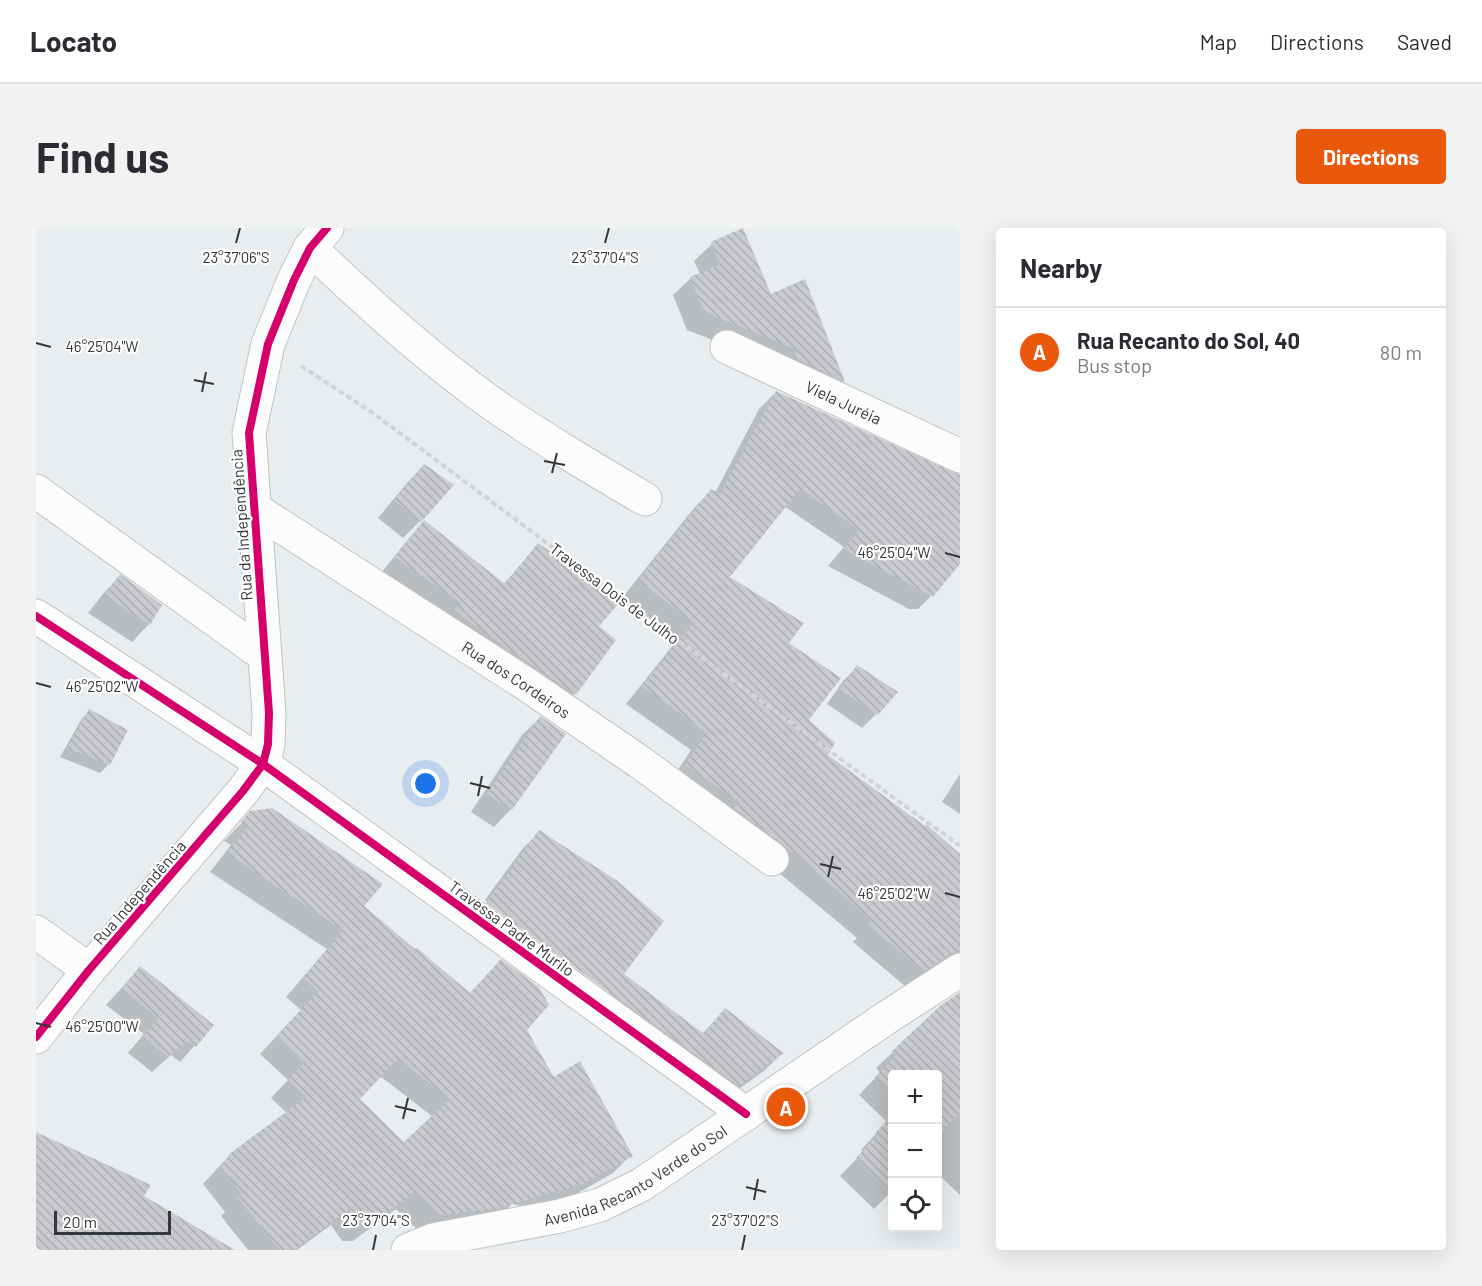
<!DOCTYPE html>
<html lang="en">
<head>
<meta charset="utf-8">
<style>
	:root { --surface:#fff; --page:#f2f2f3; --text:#2b2b33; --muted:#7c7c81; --line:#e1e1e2; --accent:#ea580c }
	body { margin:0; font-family:Barlow,sans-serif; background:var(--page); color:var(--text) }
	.controls { position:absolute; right:18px; bottom:18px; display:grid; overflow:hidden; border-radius:6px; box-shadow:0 6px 24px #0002 }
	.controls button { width:54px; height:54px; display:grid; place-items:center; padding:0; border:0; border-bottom:2px solid var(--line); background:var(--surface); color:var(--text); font:30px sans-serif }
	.scale { position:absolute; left:18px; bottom:15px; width:117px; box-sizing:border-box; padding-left:6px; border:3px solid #34373a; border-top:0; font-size:16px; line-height:21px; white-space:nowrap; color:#34373a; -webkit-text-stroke:4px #fff; paint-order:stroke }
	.you { position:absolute; left:390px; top:556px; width:21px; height:21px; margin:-15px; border:4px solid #fff; border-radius:50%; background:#1a73e8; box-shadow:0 0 0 9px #1a73e833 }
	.badge { display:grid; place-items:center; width:39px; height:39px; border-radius:50%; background:var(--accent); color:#fff; font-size:20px; font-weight:700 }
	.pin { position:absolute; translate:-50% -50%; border:3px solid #fff; box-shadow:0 2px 6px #0006 }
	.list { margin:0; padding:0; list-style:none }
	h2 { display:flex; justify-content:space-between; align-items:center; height:78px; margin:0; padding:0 24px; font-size:26px }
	h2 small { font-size:20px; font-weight:400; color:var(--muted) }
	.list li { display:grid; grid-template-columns:39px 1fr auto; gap:18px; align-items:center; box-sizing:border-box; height:90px; padding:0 24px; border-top:2px solid var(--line) }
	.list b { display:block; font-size:22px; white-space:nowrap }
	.list p { margin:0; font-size:20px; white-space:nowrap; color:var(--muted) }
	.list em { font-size:20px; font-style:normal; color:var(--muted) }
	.icon { flex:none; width:33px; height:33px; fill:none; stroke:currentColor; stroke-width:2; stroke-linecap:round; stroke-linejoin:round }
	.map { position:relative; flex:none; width:924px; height:1022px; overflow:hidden; border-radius:6px }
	header { display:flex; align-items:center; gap:36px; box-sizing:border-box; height:84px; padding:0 30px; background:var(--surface); border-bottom:2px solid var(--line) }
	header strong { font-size:28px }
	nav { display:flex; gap:33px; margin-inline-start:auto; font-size:21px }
	.intro { display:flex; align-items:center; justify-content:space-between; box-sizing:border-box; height:144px; padding:0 36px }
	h1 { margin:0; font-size:42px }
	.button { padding:15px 27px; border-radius:6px; background:var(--accent); color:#fff; font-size:21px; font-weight:700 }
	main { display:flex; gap:36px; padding:0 36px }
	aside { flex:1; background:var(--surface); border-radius:6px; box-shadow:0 6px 24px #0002 }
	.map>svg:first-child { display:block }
	.shadow { fill:#0003; fill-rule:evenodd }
	.building { fill:url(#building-back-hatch); fill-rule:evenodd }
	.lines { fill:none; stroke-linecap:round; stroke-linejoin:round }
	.minor-casing { stroke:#c0c4c6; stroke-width:35 }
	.path { stroke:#d3d4d6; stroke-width:4; stroke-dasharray:6 3; stroke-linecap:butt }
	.minor { stroke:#fcfcfd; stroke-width:33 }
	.cycleway-casing { stroke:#fff; stroke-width:11 }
	.cycleway { stroke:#d6006c; stroke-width:8 }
	.ticks { fill:none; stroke:#34373a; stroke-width:2 }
	.labels { text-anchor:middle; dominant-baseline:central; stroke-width:4.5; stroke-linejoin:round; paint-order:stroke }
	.street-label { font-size:16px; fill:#34373a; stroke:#fff }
	.ticks-label { font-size:15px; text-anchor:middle; fill:#34373a; stroke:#fff; stroke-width:4.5; stroke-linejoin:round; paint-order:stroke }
</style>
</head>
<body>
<header>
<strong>Locato</strong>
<nav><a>Map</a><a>Directions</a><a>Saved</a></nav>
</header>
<div class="intro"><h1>Find us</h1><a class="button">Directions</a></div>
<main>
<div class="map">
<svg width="924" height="1022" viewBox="0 0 924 1022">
	<defs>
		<pattern id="building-back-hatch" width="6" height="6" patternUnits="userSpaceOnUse" patternTransform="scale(1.5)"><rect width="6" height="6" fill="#c9cacd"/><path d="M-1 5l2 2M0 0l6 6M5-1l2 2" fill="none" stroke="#adaeb1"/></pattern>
	</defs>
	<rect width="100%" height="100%" fill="#e8edf0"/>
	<!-- shadow -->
	<g class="shadow">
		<polygon points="676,16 734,67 808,153 791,170 746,139 651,102 637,67 655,50 664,46 658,33"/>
		<polygon points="740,164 924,249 924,333 899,364 882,381 873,381 792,338 808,319 748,278 692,349 751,416 771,492 790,527 924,628 924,751 870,759 817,714 821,710 634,554 655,522 590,476 641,412 586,370 658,280 675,263 679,265 723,181"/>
		<polygon points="388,238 384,293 367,310 342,290 371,255"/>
		<polygon points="389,294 467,357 502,317 560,399 578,412 538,466 524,481 345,345 374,309"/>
		<polygon points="84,348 124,377 113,396 96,414 52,385 67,366"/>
		<polygon points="821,439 840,486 826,500 791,476 807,453"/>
		<polygon points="53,483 73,536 64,545 24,529 45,492"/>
		<polygon points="504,490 475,581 458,599 435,584 486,507"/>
		<polygon points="924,546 924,586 906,574"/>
		<path d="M 215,585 L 433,767 L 489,802 L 517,851 L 595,927 L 577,945 L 528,973 L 500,981 L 476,976 L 459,992 L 384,1004 L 360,981 L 317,1013 L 306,1013 L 295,997 L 261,1022 L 212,1022 L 185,988 L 189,984 L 167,956 L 193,928 L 251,885 L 235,870 L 252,852 L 224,826 L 265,782 L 250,769 L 291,721 L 174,644 L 195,617 L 188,613 ZM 344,848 L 397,889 L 368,916 L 322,871 Z"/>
		<polygon points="504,604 586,746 666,806 689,782 746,825 729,842 685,874 434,692 447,674 573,765 573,762 449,672 487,620"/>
		<polygon points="104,740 176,798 144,834 135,827 116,844 92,825 108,806 70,777"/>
		<polygon points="924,766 924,967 902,946 902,846 856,846 856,963 838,981 804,948 827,924 825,922 851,894 823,867 844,845 840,840 857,824"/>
	</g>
	<!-- building -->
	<g class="building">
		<polygon points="707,0 735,66 769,51 809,154 758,129 762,122 668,84 654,49 684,36 675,14"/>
		<polygon points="740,163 924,247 924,336 897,369 807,321 824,302 764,261 694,349 768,395 753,415 805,450 773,492 799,515 792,527 889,598 890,596 924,626 924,723 914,726 888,743 832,697 836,692 747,616 698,580 703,574 649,537 671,505 606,458 657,395 602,352 675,261 684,266"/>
		<polygon points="388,236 418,257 385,294 358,272"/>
		<polygon points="388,292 469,356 502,315 584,374 563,398 580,412 540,467 439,398 419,382 425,375 358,329"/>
		<polygon points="84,346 126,377 114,397 68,367"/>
		<polygon points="821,437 862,464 842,487 804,462"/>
		<polygon points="53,481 92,502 74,537 31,520"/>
		<polygon points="504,488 530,506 476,582 451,566"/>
		<path d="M 236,580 L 347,656 L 328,678 L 379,721 L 381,720 L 434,765 L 465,731 L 503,759 L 513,777 L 491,802 L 518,849 L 544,833 L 597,928 L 547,956 L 460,981 L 402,987 L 379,964 L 329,1002 L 313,981 L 258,1022 L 244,1022 L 201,969 L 206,966 L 184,937 L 194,929 L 192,927 L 270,869 L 252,852 L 269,834 L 241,807 L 282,764 L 267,750 L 307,702 L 191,626 L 211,599 L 205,594 L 214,583 ZM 362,831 L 414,871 L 368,914 L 324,871 Z"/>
		<polygon points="503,602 580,652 628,693 588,746 668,806 689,780 748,825 703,858 450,675"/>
		<polygon points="104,738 178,797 160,819 152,813 132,829 107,809 122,790 85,761"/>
		<polygon points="924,764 924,884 902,908 902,846 856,846 856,866 839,849 860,827 856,823 904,778"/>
		<polygon points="856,887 856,955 851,961 820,930 842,906 840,904"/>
		<polygon points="0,904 115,957 108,968 199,1022 0,1022"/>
	</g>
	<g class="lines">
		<defs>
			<g id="minor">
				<path d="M 274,20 C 332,75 392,130 458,177 C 507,211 558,241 609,271"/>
				<path id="s1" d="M 691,119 L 924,228"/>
				<polyline points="0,263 228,427"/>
				<path id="s2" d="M 217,280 L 493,458 L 605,535 L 736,631"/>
				<polyline points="0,388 227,536 710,886"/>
				<polyline points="0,704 53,742"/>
				<polyline points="0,809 53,742 207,563 227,536 232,516 233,485 213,205 232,116 258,52 274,20 291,0"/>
				<path id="s3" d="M 372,1022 L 397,1012 L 524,988 L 564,977 L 605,957 L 850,790 L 924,742"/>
			</g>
		</defs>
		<!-- minor casing -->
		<use href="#minor" class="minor-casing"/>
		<!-- path -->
		<polyline class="path" points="265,138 337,185 625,400 924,618"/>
		<!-- minor -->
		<use href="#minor" class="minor"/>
		<defs>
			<g id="cycleway">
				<polyline points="0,388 227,536 710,886"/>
				<polyline points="0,809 53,742 207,563 227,536 232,516 233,485 213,205 232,116 258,52 274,20 291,0"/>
			</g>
		</defs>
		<!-- cycleway casing -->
		<use href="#cycleway" class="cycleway-casing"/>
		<!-- cycleway -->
		<use href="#cycleway" class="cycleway"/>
	</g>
	<!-- ticks -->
	<path class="ticks" d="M 200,15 L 204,0M 569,15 L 573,0M 0,115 L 15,119M 158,152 L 178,156M 166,164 L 170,144M 508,233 L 529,237M 516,245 L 521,225M 909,325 L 924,329M 0,455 L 15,459M 434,555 L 454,560M 442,568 L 446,548M 784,636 L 805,641M 792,649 L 797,628M 909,665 L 924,669M 0,795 L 15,799M 359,878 L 380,883M 367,891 L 372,870M 710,959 L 730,964M 718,972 L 722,951M 337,1022 L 340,1007M 706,1022 L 709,1007"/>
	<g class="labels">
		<!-- street labels -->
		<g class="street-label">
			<text stroke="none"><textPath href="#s1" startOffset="129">Viela Juréia</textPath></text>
			<text transform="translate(205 297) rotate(-94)">Rua da Independência</text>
			<text transform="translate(579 365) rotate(37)">Travessa Dois de Julho</text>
			<text stroke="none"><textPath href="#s2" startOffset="314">Rua dos Cordeiros</textPath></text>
			<text transform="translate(103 664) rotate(-49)">Rua Independência</text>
			<text transform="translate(476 700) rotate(36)">Travessa Padre Murilo</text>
			<text stroke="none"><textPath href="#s3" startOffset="242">Avenida Recanto Verde do Sol</textPath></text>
		</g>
	</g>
	<g class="ticks-label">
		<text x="200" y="35">23°37'06"S</text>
		<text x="569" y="35">23°37'04"S</text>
		<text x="66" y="124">46°25'04"W</text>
		<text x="858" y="330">46°25'04"W</text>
		<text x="66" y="464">46°25'02"W</text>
		<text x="858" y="671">46°25'02"W</text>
		<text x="66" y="804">46°25'00"W</text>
		<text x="340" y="998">23°37'04"S</text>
		<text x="709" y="998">23°37'02"S</text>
	</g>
</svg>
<div class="controls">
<button>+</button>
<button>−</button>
<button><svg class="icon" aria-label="locate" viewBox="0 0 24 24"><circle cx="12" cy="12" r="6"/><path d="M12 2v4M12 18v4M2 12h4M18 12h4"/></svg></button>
</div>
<div class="scale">20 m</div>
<div class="you"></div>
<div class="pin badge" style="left:750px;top:879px">A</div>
</div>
<aside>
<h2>Nearby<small></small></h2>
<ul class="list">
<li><span class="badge">A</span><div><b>Rua Recanto do Sol, 40</b><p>Bus stop</p></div><em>80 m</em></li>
</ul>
</aside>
</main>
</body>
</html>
